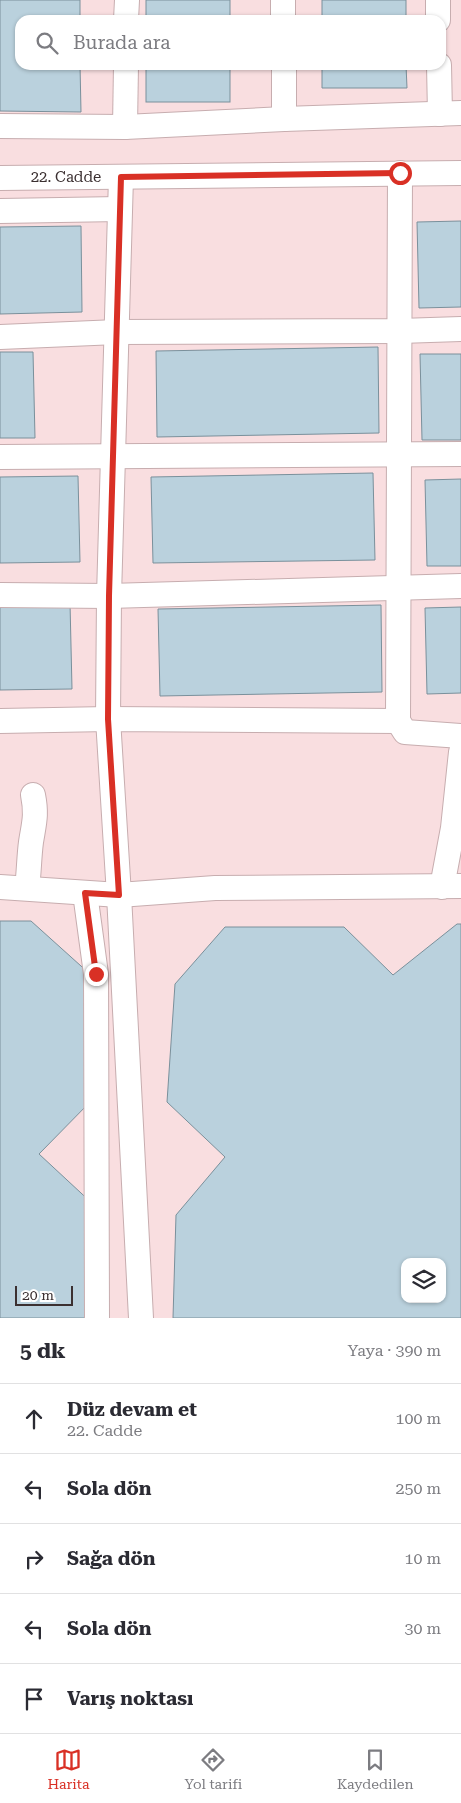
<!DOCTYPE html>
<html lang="tr">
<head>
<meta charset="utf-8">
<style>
	:root { --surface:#fff; --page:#f7f7f7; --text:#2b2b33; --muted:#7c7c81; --line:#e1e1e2; --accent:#d93025 }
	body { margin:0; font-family:"Roboto Serif",serif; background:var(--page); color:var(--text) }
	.controls { position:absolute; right:15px; bottom:15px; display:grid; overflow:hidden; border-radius:10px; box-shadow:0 1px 4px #0004 }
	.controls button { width:45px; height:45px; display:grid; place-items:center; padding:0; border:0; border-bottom:1px solid var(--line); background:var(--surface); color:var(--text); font:25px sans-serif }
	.scale { position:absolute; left:15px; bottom:12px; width:58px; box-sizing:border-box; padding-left:5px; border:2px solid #3b3031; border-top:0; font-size:14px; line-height:18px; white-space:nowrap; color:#3b3031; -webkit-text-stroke:4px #fff; paint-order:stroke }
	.stop { position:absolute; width:15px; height:15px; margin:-11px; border:4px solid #d93025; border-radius:50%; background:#fff }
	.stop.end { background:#d93025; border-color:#fff; box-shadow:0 1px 5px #0008 }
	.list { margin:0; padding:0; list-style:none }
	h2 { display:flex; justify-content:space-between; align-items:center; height:65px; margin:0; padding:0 20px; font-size:21px }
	h2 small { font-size:16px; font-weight:400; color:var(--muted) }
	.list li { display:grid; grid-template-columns:32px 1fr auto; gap:15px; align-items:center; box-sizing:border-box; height:70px; padding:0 20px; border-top:1px solid var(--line) }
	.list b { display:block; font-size:19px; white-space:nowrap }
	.list p { margin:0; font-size:16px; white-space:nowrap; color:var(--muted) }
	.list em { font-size:16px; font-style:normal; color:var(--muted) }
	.icon { flex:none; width:28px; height:28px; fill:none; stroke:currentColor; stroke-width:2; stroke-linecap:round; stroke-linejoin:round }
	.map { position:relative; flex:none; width:461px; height:1318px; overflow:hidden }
	.search { position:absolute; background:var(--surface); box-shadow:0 1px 4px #0004; left:15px; right:15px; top:15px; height:55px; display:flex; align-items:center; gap:12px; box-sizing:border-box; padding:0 18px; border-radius:15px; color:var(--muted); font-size:19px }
	.sheet { height:415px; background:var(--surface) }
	nav { display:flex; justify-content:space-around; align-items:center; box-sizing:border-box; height:70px; border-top:1px solid var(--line); background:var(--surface); font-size:14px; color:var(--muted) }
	nav a { display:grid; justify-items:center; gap:2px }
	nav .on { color:var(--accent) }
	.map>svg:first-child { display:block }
	.building { fill:#bad1dd; stroke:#7a909b; fill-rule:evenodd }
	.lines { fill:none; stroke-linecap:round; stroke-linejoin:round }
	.minor-casing { stroke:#c7adaf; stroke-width:26 }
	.minor { stroke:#fff; stroke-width:24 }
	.route { stroke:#d93025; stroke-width:6 }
	.labels { text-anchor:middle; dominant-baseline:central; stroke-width:4.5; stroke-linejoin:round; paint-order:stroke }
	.street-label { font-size:15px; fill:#3b3031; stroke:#fff }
</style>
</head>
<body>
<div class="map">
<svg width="461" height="1318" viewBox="0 0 461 1318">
	<rect width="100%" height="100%" fill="#f9dee0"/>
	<!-- building -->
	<g class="building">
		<polygon points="0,0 80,0 80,20 20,20 20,65 80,65 81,112 0,111"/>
		<rect x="146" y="0" width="84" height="20"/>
		<rect x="322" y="0" width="84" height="20"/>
		<rect x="146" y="65" width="84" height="37"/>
		<polygon points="322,65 406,65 407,88 322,88"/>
		<polygon points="461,221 461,307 419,308 417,222"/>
		<polygon points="81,226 82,312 0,314 0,227"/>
		<polygon points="378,347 379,433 157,437 156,351"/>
		<polygon points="0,352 33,352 35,438 0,438"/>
		<polygon points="420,354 461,354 461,440 422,440"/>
		<polygon points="373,473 375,560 153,563 151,477"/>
		<polygon points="78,476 80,562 0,563 0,477"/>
		<polygon points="461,479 461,566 427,566 425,480"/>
		<polygon points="70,603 72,689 0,690 0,604"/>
		<polygon points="381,605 382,692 160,696 158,609"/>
		<polygon points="461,607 461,693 427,694 425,608"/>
		<polygon points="0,921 31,921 91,975 92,1100 39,1154 95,1206 95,1318 0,1318"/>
		<path d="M 457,924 L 461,924 L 461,1318 L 173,1318 L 176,1215 L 225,1157 L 167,1102 L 175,984 L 225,927 L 344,927 L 393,975 ZM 405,1262 L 442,1262 L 442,1299 L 405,1299 Z"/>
	</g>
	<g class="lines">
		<defs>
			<g id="minor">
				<polyline points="283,0 283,20"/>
				<polyline points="438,0 438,20"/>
				<polyline points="126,20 127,0"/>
				<polyline points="284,65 284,119"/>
				<polyline points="439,65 440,114"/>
				<polyline points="0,126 125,127 284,119 461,113"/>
				<polyline points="125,127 126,65"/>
				<polyline points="400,173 398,721 405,732 461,736"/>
				<polyline points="121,177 109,596 108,719 119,895 141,1318"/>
				<polyline points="0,178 461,173"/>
				<polyline points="0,211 120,209"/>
				<polyline points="0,337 117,332 400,331 461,329"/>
				<polyline points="0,457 461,454"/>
				<polyline points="0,595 109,596 461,586"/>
				<polyline points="0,721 108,719 398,721"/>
				<polyline points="0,887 119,895 215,888 461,886"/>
				<polyline points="442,887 453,828 461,752"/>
				<path d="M 27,888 C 29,873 29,857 31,842 C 34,823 37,815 33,795"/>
				<polyline points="85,893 96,974 97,1318"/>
			</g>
		</defs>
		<!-- minor casing -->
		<use href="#minor" class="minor-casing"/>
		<!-- minor -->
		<use href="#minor" class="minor"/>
	</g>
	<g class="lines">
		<!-- route -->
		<polyline class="route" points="96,974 85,893 119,895 108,719 109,596 121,177 400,173"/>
	</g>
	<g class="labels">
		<!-- street labels -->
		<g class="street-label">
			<text x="66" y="177">22. Cadde</text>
		</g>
	</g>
</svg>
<div class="controls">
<button><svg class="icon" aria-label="layers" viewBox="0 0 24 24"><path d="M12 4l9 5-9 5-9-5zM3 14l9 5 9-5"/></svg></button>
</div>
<div class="scale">20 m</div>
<div class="stop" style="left:400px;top:173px"></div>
<div class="stop end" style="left:96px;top:974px"></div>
<div class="search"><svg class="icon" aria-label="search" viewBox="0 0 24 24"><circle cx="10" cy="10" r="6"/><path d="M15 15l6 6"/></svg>Burada ara</div>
</div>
<section class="sheet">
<h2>5 dk<small>Yaya · 390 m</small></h2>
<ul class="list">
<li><svg class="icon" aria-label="ahead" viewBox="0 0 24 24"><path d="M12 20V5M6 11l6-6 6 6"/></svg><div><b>Düz devam et</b><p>22. Cadde</p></div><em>100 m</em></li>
<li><svg class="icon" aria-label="left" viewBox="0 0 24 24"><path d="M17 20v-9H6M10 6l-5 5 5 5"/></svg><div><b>Sola dön</b></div><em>250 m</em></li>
<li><svg class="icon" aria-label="right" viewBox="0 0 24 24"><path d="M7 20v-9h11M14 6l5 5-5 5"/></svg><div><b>Sağa dön</b></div><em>10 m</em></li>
<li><svg class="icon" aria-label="left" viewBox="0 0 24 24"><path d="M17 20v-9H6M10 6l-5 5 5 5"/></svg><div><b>Sola dön</b></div><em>30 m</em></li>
<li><svg class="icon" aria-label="arrive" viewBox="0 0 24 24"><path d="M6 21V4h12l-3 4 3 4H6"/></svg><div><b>Varış noktası</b></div></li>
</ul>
</section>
<nav>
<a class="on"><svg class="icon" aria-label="map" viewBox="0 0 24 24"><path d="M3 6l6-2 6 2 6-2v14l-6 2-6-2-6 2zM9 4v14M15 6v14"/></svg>Harita</a>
<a><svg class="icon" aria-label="directions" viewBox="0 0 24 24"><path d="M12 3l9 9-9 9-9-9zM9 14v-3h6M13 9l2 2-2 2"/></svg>Yol tarifi</a>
<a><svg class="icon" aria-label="saved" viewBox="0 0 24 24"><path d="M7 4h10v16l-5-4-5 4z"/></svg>Kaydedilen</a>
</nav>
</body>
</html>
